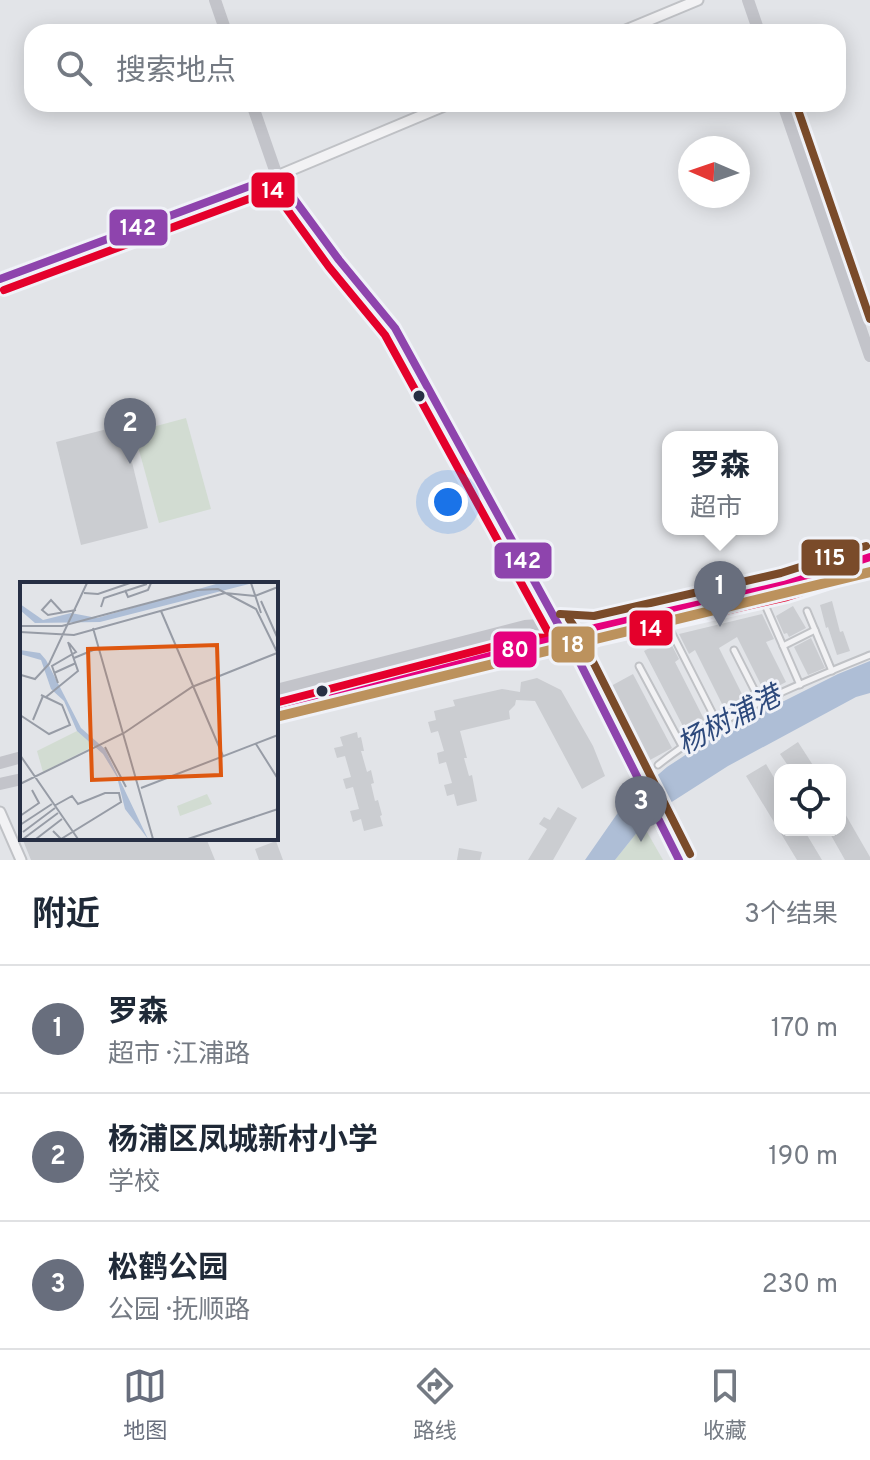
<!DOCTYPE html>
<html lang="zh">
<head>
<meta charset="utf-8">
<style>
	:root { --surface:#fff; --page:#f2f2f3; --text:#1f2937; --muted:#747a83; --line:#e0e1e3; --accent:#686e7d }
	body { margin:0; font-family:Overpass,"Noto Sans SC",sans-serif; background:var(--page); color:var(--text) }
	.controls { position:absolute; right:24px; bottom:24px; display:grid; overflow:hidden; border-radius:16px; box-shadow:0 4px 20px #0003 }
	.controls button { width:72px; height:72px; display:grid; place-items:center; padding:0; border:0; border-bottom:2px solid var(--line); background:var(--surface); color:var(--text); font:40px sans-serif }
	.compass { position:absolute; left:678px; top:136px; width:72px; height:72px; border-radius:50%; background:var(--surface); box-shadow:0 4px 20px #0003; rotate:272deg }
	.you { position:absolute; left:448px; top:502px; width:28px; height:28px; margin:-20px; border:6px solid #fff; border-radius:50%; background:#1a73e8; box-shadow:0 0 0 12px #1a73e833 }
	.badge { display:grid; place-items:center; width:52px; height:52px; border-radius:50%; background:var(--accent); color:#fff; font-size:26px; font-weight:700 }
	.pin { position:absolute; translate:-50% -66px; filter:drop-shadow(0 2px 4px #0008) }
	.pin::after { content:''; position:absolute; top:42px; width:28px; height:24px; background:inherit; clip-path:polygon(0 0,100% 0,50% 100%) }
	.popup { position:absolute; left:662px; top:431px; width:116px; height:104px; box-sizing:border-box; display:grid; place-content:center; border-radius:16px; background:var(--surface); filter:drop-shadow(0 2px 6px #0005); font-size:26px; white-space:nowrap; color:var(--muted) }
	.popup b { font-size:30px; color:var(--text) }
	.popup::after { content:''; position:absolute; left:50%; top:100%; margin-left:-16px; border:16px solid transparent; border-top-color:var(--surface) }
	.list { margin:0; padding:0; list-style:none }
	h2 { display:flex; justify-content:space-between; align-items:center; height:104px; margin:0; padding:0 32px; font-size:34px }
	h2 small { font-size:26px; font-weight:400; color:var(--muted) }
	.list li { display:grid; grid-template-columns:52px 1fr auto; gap:24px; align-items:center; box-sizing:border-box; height:128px; padding:0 32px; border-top:2px solid var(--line) }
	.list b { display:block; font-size:30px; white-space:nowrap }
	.list p { margin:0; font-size:26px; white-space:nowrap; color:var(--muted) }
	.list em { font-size:26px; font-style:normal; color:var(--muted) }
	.icon { flex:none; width:44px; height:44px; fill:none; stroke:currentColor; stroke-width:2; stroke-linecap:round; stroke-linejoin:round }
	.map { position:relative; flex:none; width:870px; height:860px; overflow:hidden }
	.search { position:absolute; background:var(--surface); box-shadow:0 4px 20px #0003; left:24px; right:24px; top:24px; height:88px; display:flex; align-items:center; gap:20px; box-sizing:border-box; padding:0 28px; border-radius:24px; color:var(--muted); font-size:30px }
	.sheet { height:488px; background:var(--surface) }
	nav { display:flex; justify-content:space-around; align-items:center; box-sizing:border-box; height:112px; border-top:2px solid var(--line); background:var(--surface); font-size:22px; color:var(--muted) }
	nav a { display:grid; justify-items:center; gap:4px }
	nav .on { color:var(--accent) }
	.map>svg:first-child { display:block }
	.green { fill:#d2dcd2 }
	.water { fill:#aebed6 }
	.pier { fill:#e2e4e8 }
	.building { fill:#cbcdd1 }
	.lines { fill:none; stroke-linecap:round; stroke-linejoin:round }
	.lane-casing { stroke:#c0c2c6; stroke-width:9 }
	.street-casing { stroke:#c0c2c6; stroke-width:13 }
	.lane { stroke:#f2f2f4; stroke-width:5 }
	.street { stroke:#f2f2f4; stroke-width:9 }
	.secondary { stroke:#c3c4ca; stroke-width:12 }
	.bus-1-casing { stroke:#f0f2f8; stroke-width:14 }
	.bus-2-casing { stroke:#f0f2f8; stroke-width:14 }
	.bus-3-casing { stroke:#f0f2f8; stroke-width:14 }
	.bus-4-casing { stroke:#f0f2f8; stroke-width:14 }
	.bus-1 { stroke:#8e44ad; stroke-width:8 }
	.bus-2 { stroke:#e4002b; stroke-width:8 }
	.bus-3 { stroke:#7a4b2a; stroke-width:8 }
	.bus-4 { stroke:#e5007d; stroke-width:8 }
	.metro-1-casing { stroke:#f0f2f8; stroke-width:16 }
	.metro-1 { stroke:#bc925d; stroke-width:10 }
	.bus-dot { fill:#272f44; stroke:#f0f2f8; stroke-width:3 }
	.labels { text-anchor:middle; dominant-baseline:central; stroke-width:6; stroke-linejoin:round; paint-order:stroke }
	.water-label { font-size:28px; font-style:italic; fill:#2d497c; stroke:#f0f2f8 }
	.inset-road { fill:none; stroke:#979ca6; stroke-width:2 }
	.view { fill:#de570f; fill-opacity:0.15; stroke:#de570f; stroke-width:4 }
	.inset-edge { fill:none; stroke:#272f44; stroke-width:4 }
	.line-badge { stroke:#f0f2f8; stroke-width:3 }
	.badge-label { font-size:22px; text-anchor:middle; font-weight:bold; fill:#fff }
</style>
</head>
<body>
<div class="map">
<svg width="870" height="860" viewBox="0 0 870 860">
	<rect width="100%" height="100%" fill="#e2e4e8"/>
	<!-- green -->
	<g class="green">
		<polygon points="186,418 211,509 159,523 134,432"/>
		<polygon points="643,825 663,860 615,860"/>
	</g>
	<!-- water -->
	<polygon class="water" points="870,661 870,693 856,697 728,766 667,805 643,825 615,860 585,860 624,804 667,767 713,737 742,722 838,674"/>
	<!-- pier -->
	<polygon class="pier" points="652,778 667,808 644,827 629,797"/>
	<!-- building -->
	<g class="building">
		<polygon points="123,425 148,528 81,545 56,442"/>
		<polygon points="832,601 840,632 843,631 850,651 837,655 828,627 826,628 820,605"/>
		<polygon points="793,606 806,628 789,637 787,633 784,634 776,616"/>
		<polygon points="762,614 774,639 766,642 786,682 765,693 737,637 719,648 746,702 726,712 695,650 689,654 679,634"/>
		<polygon points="668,638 679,659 675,662 707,725 688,736 644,651"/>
		<polygon points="811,638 825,668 808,675 794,647"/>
		<polygon points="633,674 672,748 650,760 611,686"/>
		<polygon points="537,678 561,690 593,746 605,776 582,789 535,701 516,700 515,705 509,711 510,719 460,731 467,758 464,758 469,776 472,775 477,801 457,806 454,794 447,796 444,785 452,783 446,762 439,764 437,753 444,751 438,731 431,733 428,722 436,720 434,711 455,706 453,700 502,689 520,692 521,682"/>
		<polygon points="357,732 358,738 361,737 364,751 361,751 367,772 371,770 374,783 371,784 375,801 378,800 382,815 380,816 383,826 364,831 361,819 353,822 350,811 359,809 353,787 346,789 343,779 351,777 345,756 337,758 334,748 343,746 340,737"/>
		<polygon points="798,742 816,770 791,770 780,754"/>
		<polygon points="766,764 780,788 780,830 804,830 822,860 797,860 746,776"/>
		<polygon points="840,805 870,857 870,860 845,860 828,830 840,830"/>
		<polygon points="558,807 577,818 553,860 528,860 547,829 539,824 544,817 550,820"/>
		<polygon points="22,838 206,838 215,860 31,860"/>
		<polygon points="276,841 283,860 259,860 255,849"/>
		<polygon points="459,848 482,852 480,860 457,860"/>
	</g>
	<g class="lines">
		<defs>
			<g id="lane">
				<polyline points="759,591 800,685"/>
				<polyline points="807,611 832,671"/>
				<polyline points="662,614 718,724"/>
				<polyline points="783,646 815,630"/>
				<polyline points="734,650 761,703"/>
				<polyline points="639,666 682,746"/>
				<path d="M 658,765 C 721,715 796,685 870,655"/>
			</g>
			<g id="street">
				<polyline points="621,32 698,0"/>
				<polyline points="0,279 277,176 449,104"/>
				<polyline points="0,812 21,860"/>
			</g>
		</defs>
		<!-- lane casing -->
		<use href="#lane" class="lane-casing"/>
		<!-- street casing -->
		<use href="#street" class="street-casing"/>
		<!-- lane -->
		<use href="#lane" class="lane"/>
		<!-- street -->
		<use href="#street" class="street"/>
		<!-- secondary -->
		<g class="secondary">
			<polyline points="215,0 226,32"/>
			<polyline points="748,0 759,32"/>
			<polyline points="252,104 277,176 339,260 395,328 559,626 567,637 656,817 679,860"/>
			<polyline points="783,104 870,356"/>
			<polyline points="276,690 525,626 538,625 564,626"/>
			<polyline points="276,713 595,628 784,585 870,557"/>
			<polyline points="0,763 22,757"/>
			<polyline points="0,784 22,779"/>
		</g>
		<defs>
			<g id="bus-1">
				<polyline points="277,176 339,260 395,328 559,626 567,637 679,860"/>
				<polyline points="0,279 277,176"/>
			</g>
			<g id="bus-2">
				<polyline points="4,290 273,190 329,267 385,335 548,632 561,647 570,649 598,640 787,597 870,570"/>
				<polyline points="279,702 530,637 587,640"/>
			</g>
			<g id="bus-3">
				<polyline points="796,104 870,319"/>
				<polyline points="560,614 594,616 781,573 866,546"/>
				<polyline points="569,619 578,632 690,854"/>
			</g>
			<polyline id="bus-4" points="276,713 595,628 784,585 870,557"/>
		</defs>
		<!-- bus-1 casing -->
		<use href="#bus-1" class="bus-1-casing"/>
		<!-- bus-2 casing -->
		<use href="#bus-2" class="bus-2-casing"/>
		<!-- bus-3 casing -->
		<use href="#bus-3" class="bus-3-casing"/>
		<!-- bus-4 casing -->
		<use href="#bus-4" class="bus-4-casing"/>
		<!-- bus-1 -->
		<use href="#bus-1" class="bus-1"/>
		<!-- bus-2 -->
		<use href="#bus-2" class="bus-2"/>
		<!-- bus-3 -->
		<use href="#bus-3" class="bus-3"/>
		<!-- bus-4 -->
		<use href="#bus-4" class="bus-4"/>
		<defs>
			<polyline id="metro-1" points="276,717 870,572"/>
		</defs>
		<!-- metro-1 casing -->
		<use href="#metro-1" class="metro-1-casing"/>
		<!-- metro-1 -->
		<use href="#metro-1" class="metro-1"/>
	</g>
	<!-- markers -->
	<g class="bus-dot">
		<circle cx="419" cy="396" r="7"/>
		<circle cx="322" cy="691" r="7"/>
	</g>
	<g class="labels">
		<!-- water labels -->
		<g class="water-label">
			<text transform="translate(730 722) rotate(-28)">杨树浦港</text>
		</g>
	</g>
	<!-- overview -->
	<g transform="translate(20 582)">
		<rect width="258" height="258" fill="#e2e4e8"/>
		<path d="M 57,149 L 76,163 L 23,190 L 17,169 ZM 187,212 L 192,222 L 160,234 L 157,224 Z" fill="#d2dcd2"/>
		<path d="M 233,1 L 80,40 L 15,41 L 0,28 L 0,22 L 23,38 L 51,31 L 77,36 L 196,2 ZM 0,68 L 20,71 L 26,78 L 61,146 L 85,167 L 128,257 L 105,227 L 97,195 L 83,172 L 57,149 L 44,119 L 31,107 L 21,78 L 0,72 Z" fill="#aebed6"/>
		<path class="inset-road" d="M 231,1 L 241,31M 105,8 L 108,15 L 128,8 L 131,1M 64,11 L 78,12 L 110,1M 241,19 L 258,57M 81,25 L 84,16 L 127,2M 141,29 L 203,174M 42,30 L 31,18 L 22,28 L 28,33 L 56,28M 0,44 L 42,44 L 177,8 L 198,7 L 236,27 L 258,72M 73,46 L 133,257M 0,50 L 54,53 L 205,11 L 235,14 L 258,5M 54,76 L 78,66M 34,91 L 56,81M 1,93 L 15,97 L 29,82 L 67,1M 38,101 L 32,84 L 56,70 L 49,61M 26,115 L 58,89 L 48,60M 0,133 L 29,152 L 50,143 L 42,123 L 21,113M 13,138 L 23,114M 236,162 L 258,197M 85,165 L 106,205M 0,173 L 58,257M 0,202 L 104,151 L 172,105 L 257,71M 121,206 L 258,153M 0,234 L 19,221 L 12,208M 0,243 L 32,222M 33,249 L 41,257 L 101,220 L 99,211 L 85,211 L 58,222 L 52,214 L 34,224M 3,250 L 35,226M 3,257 L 38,231M 16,257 L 42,237M 168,257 L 258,227"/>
		<path class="view" d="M 197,63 L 201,193 L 72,198 L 68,67 Z"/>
		<rect width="258" height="258" class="inset-edge"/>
	</g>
	<g class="line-badge">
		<rect x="250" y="171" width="46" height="38" rx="8" fill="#e4002b"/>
		<rect x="108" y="208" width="61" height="39" rx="8" fill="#8e44ad"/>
		<rect x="800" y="538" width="61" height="39" rx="8" fill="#7a4b2a"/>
		<rect x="493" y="541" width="60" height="39" rx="8" fill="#8e44ad"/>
		<rect x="628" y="609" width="46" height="38" rx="8" fill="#e4002b"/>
		<rect x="550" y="625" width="46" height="39" rx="8" fill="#bc925d"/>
		<rect x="492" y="630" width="46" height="39" rx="8" fill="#e5007d"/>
	</g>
	<g class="badge-label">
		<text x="273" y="198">14</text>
		<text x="138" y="235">142</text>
		<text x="830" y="565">115</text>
		<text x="523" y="568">142</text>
		<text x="651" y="636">14</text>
		<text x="573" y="652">18</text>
		<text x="515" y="657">80</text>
	</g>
</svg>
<div class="controls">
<button><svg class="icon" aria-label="locate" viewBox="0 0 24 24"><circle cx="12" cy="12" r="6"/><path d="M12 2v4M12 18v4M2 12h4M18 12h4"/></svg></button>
</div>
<svg class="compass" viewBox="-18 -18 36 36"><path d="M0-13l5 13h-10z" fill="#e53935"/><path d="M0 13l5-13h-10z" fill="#747a83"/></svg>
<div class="you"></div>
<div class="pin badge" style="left:720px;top:627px">1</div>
<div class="popup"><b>罗森</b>超市</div>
<div class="pin badge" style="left:130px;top:464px">2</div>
<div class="pin badge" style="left:641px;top:842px">3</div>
<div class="search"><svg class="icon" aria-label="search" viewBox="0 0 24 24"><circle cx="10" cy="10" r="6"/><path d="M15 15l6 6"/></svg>搜索地点</div>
</div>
<section class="sheet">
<h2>附近<small>3个结果</small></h2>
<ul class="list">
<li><span class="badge">1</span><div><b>罗森</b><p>超市 · 江浦路</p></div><em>170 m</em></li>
<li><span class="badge">2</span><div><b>杨浦区凤城新村小学</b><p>学校</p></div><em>190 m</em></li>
<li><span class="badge">3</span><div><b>松鹤公园</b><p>公园 · 抚顺路</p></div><em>230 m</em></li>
</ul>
</section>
<nav>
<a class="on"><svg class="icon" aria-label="map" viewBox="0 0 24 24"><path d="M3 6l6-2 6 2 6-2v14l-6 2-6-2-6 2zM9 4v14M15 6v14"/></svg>地图</a>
<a><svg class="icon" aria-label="directions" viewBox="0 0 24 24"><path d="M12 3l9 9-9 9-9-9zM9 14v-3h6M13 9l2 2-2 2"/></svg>路线</a>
<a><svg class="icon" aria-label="saved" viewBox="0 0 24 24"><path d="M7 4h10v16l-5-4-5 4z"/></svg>收藏</a>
</nav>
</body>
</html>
